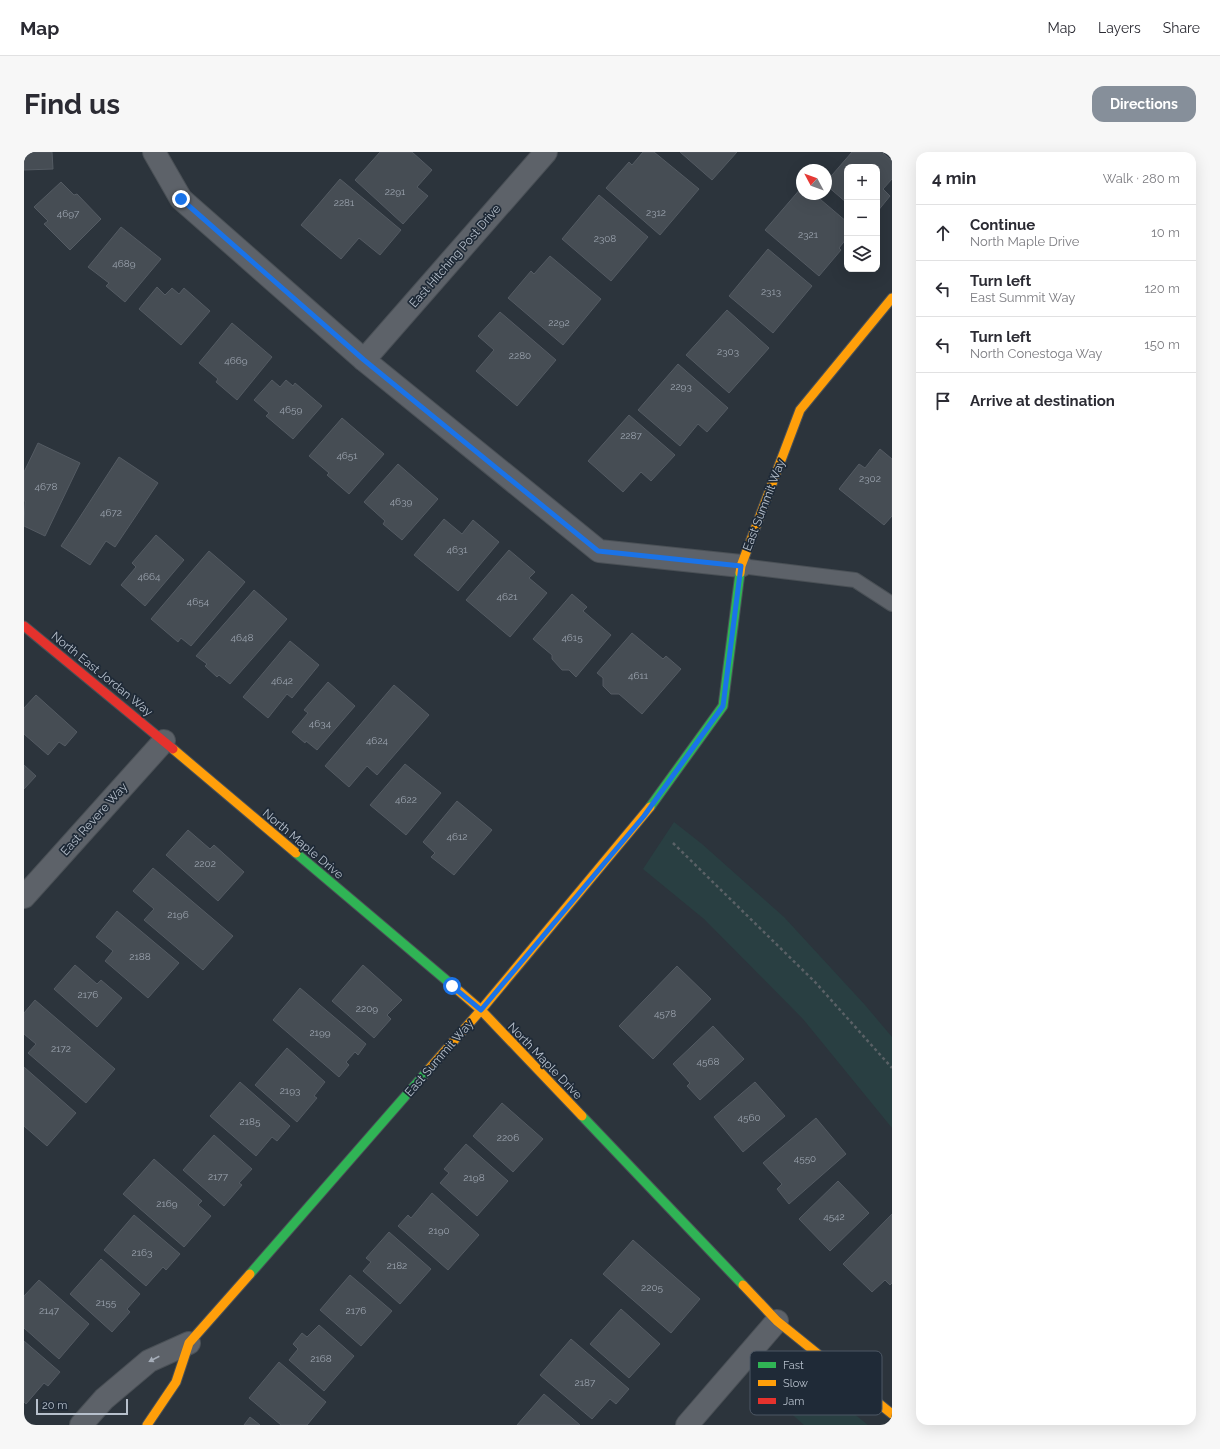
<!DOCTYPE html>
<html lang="en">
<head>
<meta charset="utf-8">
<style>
	:root { --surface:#fff; --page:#f7f7f7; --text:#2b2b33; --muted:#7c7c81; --line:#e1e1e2; --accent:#868f9a }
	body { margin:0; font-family:Raleway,sans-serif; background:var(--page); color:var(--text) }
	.controls { position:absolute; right:12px; top:12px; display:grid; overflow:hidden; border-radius:8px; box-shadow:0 4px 16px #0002 }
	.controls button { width:36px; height:36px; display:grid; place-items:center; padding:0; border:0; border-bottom:1px solid var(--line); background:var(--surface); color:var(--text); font:20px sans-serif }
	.compass { position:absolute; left:772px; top:12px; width:36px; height:36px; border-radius:50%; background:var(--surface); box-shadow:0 4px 16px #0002; rotate:311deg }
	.scale { position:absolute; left:12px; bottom:10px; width:92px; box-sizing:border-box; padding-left:4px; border:2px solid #b7c0cc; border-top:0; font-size:11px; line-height:14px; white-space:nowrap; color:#b7c0cc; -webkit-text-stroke:3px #1f2a37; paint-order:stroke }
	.stop { position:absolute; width:12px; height:12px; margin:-9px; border:3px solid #1a73e8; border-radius:50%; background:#fff }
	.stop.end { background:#1a73e8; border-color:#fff; box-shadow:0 1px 4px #0008 }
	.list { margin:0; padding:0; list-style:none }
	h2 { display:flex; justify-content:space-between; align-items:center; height:52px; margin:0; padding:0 16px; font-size:17px }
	h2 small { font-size:13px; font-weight:400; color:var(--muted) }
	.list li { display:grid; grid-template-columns:26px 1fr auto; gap:12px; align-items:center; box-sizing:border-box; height:56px; padding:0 16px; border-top:1px solid var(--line) }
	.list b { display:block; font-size:15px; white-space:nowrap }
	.list p { margin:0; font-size:13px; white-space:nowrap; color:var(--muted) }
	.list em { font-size:13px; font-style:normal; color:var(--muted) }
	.icon { flex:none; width:22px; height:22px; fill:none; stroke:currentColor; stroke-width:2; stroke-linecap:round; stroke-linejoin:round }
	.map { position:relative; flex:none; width:868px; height:1273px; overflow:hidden; border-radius:12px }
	header { display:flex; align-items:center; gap:24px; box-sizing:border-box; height:56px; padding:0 20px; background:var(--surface); border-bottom:1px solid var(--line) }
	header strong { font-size:19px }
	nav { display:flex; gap:22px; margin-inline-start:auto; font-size:14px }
	.intro { display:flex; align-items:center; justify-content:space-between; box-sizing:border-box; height:96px; padding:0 24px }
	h1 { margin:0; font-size:28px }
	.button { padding:10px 18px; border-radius:12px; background:var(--accent); color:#fff; font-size:14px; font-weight:700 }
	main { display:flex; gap:24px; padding:0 24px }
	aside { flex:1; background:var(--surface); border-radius:12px; box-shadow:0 4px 16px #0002 }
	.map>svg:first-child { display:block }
	.green { fill:#293f42 }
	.building { fill:#464d54; stroke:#545b63 }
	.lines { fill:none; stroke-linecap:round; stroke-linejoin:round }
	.lane-casing { stroke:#4a5056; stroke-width:16 }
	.street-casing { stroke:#4a5056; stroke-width:24 }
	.fast-casing { stroke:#4a5056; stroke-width:11 }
	.slow-casing { stroke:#4a5056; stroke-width:11 }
	.jam-casing { stroke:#4a5056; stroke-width:11 }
	.path { stroke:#5a6166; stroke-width:2.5; stroke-dasharray:3 3; stroke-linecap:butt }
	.lane { stroke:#5d6269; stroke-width:14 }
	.street { stroke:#5d6269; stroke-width:22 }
	.fast { stroke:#30b455; stroke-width:9 }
	.slow { stroke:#ff9f0a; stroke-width:9 }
	.jam { stroke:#e5322d; stroke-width:9 }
	.oneway { fill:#a5adb8 }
	.route { stroke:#1a73e8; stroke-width:5 }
	.labels { text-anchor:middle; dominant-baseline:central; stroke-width:3.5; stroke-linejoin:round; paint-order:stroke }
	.number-label { font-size:10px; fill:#9ba3ae }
	.street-label { font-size:12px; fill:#b7c0cc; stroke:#1f2a37 }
	.key { fill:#1f2a37; stroke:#4d5764; stroke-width:1 }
	.key-label { font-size:11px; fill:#b7c0cc }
</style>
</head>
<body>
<header>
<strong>Map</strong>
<nav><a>Map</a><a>Layers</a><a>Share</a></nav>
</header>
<div class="intro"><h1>Find us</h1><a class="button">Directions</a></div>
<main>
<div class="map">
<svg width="868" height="1273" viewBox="0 0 868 1273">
	<rect width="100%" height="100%" fill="#2c343c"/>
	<!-- green -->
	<g class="green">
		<polygon points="650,670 678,692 760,765 841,853 868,885 868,976 779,867 680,767 619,717"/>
		<polygon points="771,1221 788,1228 844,1273 780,1273 734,1232 748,1222"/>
	</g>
	<!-- building -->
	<g class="building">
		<polygon points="0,0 28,0 29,17 0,18"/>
		<polygon points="356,0 388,0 408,18 393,35 404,44 379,72 331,28"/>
		<polygon points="619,0 630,0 675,37 636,83 582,36 605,10 608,13"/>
		<polygon points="656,0 713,0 688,28"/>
		<polygon points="828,0 858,0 868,9 868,27 859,37 866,44 853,60 853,15 823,15 823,51 802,33 802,30"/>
		<polygon points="316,27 377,78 356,103 335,86 317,107 277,73"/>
		<polygon points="37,30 50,43 53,42 77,67 46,98 20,72 24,69 10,55"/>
		<polygon points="778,35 778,42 790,42 823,70 823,86 815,96 817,98 795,124 741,78"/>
		<polygon points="575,43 624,85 587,129 538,87"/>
		<polygon points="97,75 137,107 101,150 82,134 85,131 64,115"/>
		<polygon points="744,97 788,134 749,181 705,144"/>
		<polygon points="526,104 577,147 539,193 484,146 507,119 510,122"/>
		<polygon points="133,135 141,143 148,136 155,142 160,136 186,159 157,193 115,157"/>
		<polygon points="703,158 745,196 705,241 662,203"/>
		<polygon points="476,160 532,208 493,254 452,219 470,198 454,184"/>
		<polygon points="208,171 248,205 213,248 192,230 194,227 175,211"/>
		<polygon points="654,212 704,256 683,280 674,272 656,294 614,258"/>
		<polygon points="248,228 256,235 262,228 269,234 271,231 298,254 269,287 242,264 245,261 230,248"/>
		<polygon points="605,263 651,303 627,329 617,320 599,340 564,309"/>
		<polygon points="318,266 360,302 325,342 303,323 305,321 285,304"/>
		<polygon points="14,291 56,311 21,384 0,374 1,349 0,349 0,320"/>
		<polygon points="856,297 868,307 868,364 860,373 815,337 835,312 841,316"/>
		<polygon points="95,305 134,331 91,395 82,389 66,413 37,394"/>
		<polygon points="374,312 414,347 378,388 359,372 361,369 340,350"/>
		<polygon points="420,367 438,382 449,368 475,390 434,439 390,403"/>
		<polygon points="132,383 160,408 121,454 97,433 112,415 108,411"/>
		<polygon points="485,398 511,420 505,426 523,441 486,485 442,448"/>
		<polygon points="185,399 221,430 167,494 157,486 154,490 127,467"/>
		<polygon points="230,438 263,467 206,532 195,523 193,525 181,514 183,512 172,504"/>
		<polygon points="548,442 563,455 559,459 587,483 552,525 545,518 538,518 528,507 528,503 509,487"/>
		<polygon points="608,481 639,507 642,504 657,517 618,562 595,542 587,542 579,534 579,526 573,521"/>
		<polygon points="266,489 295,513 268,546 263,542 244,566 219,545"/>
		<polygon points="304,530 331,554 293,598 282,589 281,591 268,580 284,561 280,558"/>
		<polygon points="370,533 405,563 353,623 343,614 325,635 301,614"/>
		<polygon points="12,543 53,580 41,594 35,590 24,603 0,582 0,556"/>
		<polygon points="381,612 417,641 382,683 346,653"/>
		<polygon points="0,613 12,624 0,637"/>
		<polygon points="433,649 468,678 430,723 407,705 411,701 399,690"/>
		<polygon points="164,678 186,697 190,693 220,720 194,749 142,703"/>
		<polygon points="129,716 209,784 179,818 120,768 130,757 109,739"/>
		<polygon points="93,759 155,811 124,846 81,809 89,799 72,785"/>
		<polygon points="51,813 73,832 77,828 98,846 73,875 30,837"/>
		<polygon points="339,813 378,848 363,863 367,867 350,886 308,849"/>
		<polygon points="653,814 687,847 629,907 595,874"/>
		<polygon points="276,836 342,892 334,903 331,900 322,910 325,913 315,925 249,868"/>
		<polygon points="11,848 91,917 62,951 4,901 12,892 0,882 0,861"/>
		<polygon points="689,874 720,907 676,948 663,934 666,931 649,912"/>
		<polygon points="263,896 301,930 290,944 293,946 273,970 231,933"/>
		<polygon points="0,915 52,961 23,994 0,974"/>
		<polygon points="216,930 266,974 253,989 248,985 232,1004 186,964"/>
		<polygon points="731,930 761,964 719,1000 690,965"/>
		<polygon points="478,951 519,987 489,1020 449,984"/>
		<polygon points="792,966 822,1002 765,1052 753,1037 758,1032 739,1011"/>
		<polygon points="190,983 228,1017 215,1031 218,1033 200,1054 159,1018"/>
		<polygon points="442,992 484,1029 453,1064 416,1031 425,1021 420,1017"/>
		<polygon points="130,1007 178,1049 174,1053 187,1064 160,1095 99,1042"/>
		<polygon points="814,1029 845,1061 806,1099 775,1067"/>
		<polygon points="408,1041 455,1083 424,1118 374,1074 384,1063 387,1066"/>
		<polygon points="868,1062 868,1131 866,1133 861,1128 848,1140 819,1112"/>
		<polygon points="110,1063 156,1102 142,1118 139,1115 122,1134 80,1098"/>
		<polygon points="365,1080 407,1117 376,1152 339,1119 347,1110 342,1106"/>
		<polygon points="609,1088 676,1147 647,1181 579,1122"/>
		<polygon points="77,1107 116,1142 103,1157 106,1160 88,1180 46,1142"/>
		<polygon points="326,1123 368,1159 337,1194 296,1158"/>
		<polygon points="15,1128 65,1172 35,1207 0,1176 0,1144"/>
		<polygon points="597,1157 636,1192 605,1226 566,1192"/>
		<polygon points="295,1173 330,1204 300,1239 265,1208 274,1197 269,1192 278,1181 283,1185"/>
		<polygon points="547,1187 605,1237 592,1252 586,1247 568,1267 516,1223"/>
		<polygon points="0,1189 36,1220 24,1234 20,1231 2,1252 0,1250"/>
		<polygon points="255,1210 302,1250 283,1273 257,1273 225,1246"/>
		<polygon points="520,1242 556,1273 493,1273"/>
		<polygon points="226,1265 236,1273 220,1273"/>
	</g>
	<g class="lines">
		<defs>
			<polyline id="lane" points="717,414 831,428 868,452"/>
			<g id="street">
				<polyline points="130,0 157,47 340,208 575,399 717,414"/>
				<polyline points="340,208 522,0"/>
				<polyline points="0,745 140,589"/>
				<polyline points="57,1273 80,1247 125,1209 165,1191"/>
				<polyline points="663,1273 753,1169"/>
			</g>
			<g id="fast">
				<polyline points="626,655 699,554 716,421"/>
				<polyline points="272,701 428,833"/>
				<polyline points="558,964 719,1133"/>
				<polyline points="226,1122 405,917"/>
			</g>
			<g id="slow">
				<polyline points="716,421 717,414 776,258 868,146"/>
				<polyline points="149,597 272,701"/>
				<polyline points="428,833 457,858 558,964"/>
				<polyline points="405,917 457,858 626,655"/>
				<polyline points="719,1133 753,1169 868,1262"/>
				<polyline points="123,1273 152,1230 165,1191 226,1122"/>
			</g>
			<polyline id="jam" points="0,474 149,597"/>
		</defs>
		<!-- lane casing -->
		<use href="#lane" class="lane-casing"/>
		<!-- street casing -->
		<use href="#street" class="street-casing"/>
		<!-- fast casing -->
		<use href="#fast" class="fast-casing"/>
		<!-- slow casing -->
		<use href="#slow" class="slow-casing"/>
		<!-- jam casing -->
		<use href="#jam" class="jam-casing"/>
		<!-- path -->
		<polyline class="path" points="649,691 791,830 868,916"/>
		<!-- lane -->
		<use href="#lane" class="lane"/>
		<!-- street -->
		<use href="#street" class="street"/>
		<!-- fast -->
		<use href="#fast" class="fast"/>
		<!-- slow -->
		<use href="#slow" class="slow"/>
		<!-- jam -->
		<use href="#jam" class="jam"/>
	</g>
	<!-- one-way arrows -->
	<defs><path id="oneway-solid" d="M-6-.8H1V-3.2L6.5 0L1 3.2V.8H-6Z"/></defs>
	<use class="oneway" href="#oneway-solid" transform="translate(130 1207) rotate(153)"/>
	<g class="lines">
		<!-- route -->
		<polyline class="route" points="157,47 340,208 574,399 717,414 699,554 620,664 457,858 428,834"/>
	</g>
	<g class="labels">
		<!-- number labels -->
		<g class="number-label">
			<text x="371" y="39">2291</text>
			<text x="320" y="50">2281</text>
			<text x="632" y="60">2312</text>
			<text x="44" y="61">4697</text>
			<text x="784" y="82">2321</text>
			<text x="581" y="86">2308</text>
			<text x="100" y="111">4689</text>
			<text x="747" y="139">2313</text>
			<text x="535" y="170">2292</text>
			<text x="704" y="199">2303</text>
			<text x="496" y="203">2280</text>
			<text x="212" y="208">4669</text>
			<text x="657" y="234">2293</text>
			<text x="267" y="257">4659</text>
			<text x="607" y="283">2287</text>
			<text x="323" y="303">4651</text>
			<text x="846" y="326">2302</text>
			<text x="22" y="334">4678</text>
			<text x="377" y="349">4639</text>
			<text x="87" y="360">4672</text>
			<text x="433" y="397">4631</text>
			<text x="125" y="424">4664</text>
			<text x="483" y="444">4621</text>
			<text x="174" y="449">4654</text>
			<text x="218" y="485">4648</text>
			<text x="548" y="485">4615</text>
			<text x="614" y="523">4611</text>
			<text x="258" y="528">4642</text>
			<text x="296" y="571">4634</text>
			<text x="353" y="588">4624</text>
			<text x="382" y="647">4622</text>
			<text x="433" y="684">4612</text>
			<text x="181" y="711">2202</text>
			<text x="154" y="762">2196</text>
			<text x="116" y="804">2188</text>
			<text x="64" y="842">2176</text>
			<text x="343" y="856">2209</text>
			<text x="641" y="861">4578</text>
			<text x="296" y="880">2199</text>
			<text x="37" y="896">2172</text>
			<text x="684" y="909">4568</text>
			<text x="266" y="938">2193</text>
			<text x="725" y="965">4560</text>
			<text x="226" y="969">2185</text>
			<text x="484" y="985">2206</text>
			<text x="781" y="1006">4550</text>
			<text x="194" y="1024">2177</text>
			<text x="450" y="1025">2198</text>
			<text x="143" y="1051">2169</text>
			<text x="810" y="1064">4542</text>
			<text x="415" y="1078">2190</text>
			<text x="118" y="1100">2163</text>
			<text x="373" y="1113">2182</text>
			<text x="628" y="1135">2205</text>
			<text x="82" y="1150">2155</text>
			<text x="25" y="1158">2147</text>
			<text x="332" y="1158">2176</text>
			<text x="297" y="1206">2168</text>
			<text x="561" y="1230">2187</text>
		</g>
		<!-- street labels -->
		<g class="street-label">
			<text transform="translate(431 104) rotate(-49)">East Hitching Post Drive</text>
			<text transform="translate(740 353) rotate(-69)">East Summit Way</text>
			<text transform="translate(78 522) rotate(39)">North East Jordan Way</text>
			<text transform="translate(70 667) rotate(-48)">East Revere Way</text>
			<text transform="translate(279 692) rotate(40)">North Maple Drive</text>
			<text transform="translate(415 906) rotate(-49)">East Summit Way</text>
			<text transform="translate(521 909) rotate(46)">North Maple Drive</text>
		</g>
	</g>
	<!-- legend -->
	<rect x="726" y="1199" width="132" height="64" rx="6" class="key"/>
	<rect x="734" y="1210" width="18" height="6" fill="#30b455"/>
	<rect x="734" y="1228" width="18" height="6" fill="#ff9f0a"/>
	<rect x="734" y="1246" width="18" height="6" fill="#e5322d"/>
	<g class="key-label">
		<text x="759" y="1217">Fast</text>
		<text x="759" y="1235">Slow</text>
		<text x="759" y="1253">Jam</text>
	</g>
</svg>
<div class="controls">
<button>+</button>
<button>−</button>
<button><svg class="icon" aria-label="layers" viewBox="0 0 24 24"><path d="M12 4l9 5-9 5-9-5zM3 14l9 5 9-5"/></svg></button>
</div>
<svg class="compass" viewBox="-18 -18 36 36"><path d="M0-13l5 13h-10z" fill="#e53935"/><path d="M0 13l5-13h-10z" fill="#7c7c81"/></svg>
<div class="scale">20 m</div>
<div class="stop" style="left:428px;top:834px"></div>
<div class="stop end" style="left:157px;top:47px"></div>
</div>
<aside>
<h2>4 min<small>Walk · 280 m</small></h2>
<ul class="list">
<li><svg class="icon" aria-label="ahead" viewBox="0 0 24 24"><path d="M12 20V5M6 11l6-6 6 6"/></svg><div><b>Continue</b><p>North Maple Drive</p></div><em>10 m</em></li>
<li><svg class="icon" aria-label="left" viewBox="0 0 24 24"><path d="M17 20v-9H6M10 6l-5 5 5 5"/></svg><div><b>Turn left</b><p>East Summit Way</p></div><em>120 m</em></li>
<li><svg class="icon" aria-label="left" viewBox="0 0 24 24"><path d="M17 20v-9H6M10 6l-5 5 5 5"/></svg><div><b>Turn left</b><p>North Conestoga Way</p></div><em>150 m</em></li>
<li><svg class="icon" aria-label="arrive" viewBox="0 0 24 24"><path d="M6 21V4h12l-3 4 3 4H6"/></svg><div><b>Arrive at destination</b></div></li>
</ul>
</aside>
</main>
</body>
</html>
